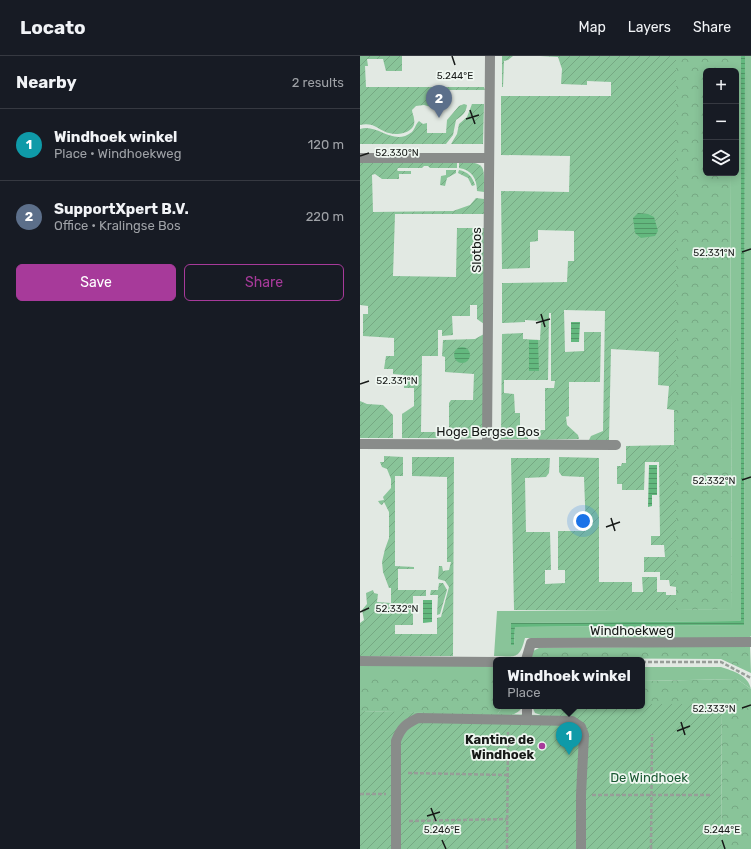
<!DOCTYPE html>
<html lang="en">
<head>
<meta charset="utf-8">
<style>
	:root { --surface:#171b24; --page:#242831; --text:#f1f3f6; --muted:#9ea1a6; --line:#363941; --accent:#a73a9a }
	body { margin:0; font-family:Rubik,sans-serif; background:var(--page); color:var(--text) }
	.controls { position:absolute; right:12px; top:12px; display:grid; overflow:hidden; border-radius:6px; box-shadow:0 2px 10px #0003 }
	.controls button { width:36px; height:36px; display:grid; place-items:center; padding:0; border:0; border-bottom:1px solid var(--line); background:var(--surface); color:var(--text); font:20px sans-serif }
	.you { position:absolute; left:223px; top:465px; width:14px; height:14px; margin:-10px; border:3px solid #fff; border-radius:50%; background:#1a73e8; box-shadow:0 0 0 6px #1a73e833 }
	.badge { display:grid; place-items:center; width:26px; height:26px; border-radius:50%; background:var(--accent); color:#fff; font-size:13px; font-weight:700 }
	.pin { position:absolute; translate:-50% -33px; filter:drop-shadow(0 1px 2px #0008) }
	.pin::after { content:''; position:absolute; top:21px; width:14px; height:12px; background:inherit; clip-path:polygon(0 0,100% 0,50% 100%) }
	.popup { position:absolute; left:133px; top:601px; width:152px; height:52px; box-sizing:border-box; display:grid; place-content:center; border-radius:6px; background:var(--surface); filter:drop-shadow(0 1px 3px #0005); font-size:13px; white-space:nowrap; color:var(--muted) }
	.popup b { font-size:15px; color:var(--text) }
	.popup::after { content:''; position:absolute; left:50%; top:100%; margin-left:-8px; border:8px solid transparent; border-top-color:var(--surface) }
	.list { margin:0; padding:0; list-style:none }
	h2 { display:flex; justify-content:space-between; align-items:center; height:52px; margin:0; padding:0 16px; font-size:17px }
	h2 small { font-size:13px; font-weight:400; color:var(--muted) }
	.list li { display:grid; grid-template-columns:26px 1fr auto; gap:12px; align-items:center; box-sizing:border-box; height:72px; padding:0 16px; border-top:1px solid var(--line) }
	.list b { display:block; font-size:15px; white-space:nowrap }
	.list p { margin:0; font-size:13px; white-space:nowrap; color:var(--muted) }
	.list em { font-size:13px; font-style:normal; color:var(--muted) }
	.actions { display:flex; gap:8px; padding:12px 16px }
	.actions a { flex:1; padding:9px 0; border:1px solid var(--accent); border-radius:6px; text-align:center; font-size:14px; color:var(--accent) }
	.actions .main { background:var(--accent); color:#fff }
	.icon { flex:none; width:22px; height:22px; fill:none; stroke:currentColor; stroke-width:2; stroke-linecap:round; stroke-linejoin:round }
	.map { position:relative; flex:none; width:391px; height:793px; overflow:hidden }
	header { display:flex; align-items:center; gap:24px; box-sizing:border-box; height:56px; padding:0 20px; background:var(--surface); border-bottom:1px solid var(--line) }
	header strong { font-size:19px }
	nav { display:flex; gap:22px; margin-inline-start:auto; font-size:14px }
	main { display:flex }
	aside { flex:1; background:var(--surface) }
	.map>svg:first-child { display:block }
	.grass { fill:#89c499 }
	.forest { fill:url(#forest-crowns) }
	.garden { fill:url(#garden-furrows) }
	.water { fill:url(#water-rules) }
	.lines { fill:none; stroke-linecap:round; stroke-linejoin:round }
	.path { stroke:#979d98; stroke-width:2.5; stroke-dasharray:4 2; stroke-linecap:butt }
	.minor { stroke:#898c8a; stroke-width:10 }
	.ticks { fill:none; stroke:#171a18; stroke-width:1.5 }
	.poi-dot { fill:#a73a9a; stroke:#eff7f1; stroke-width:1.5 }
	.labels { text-anchor:middle; dominant-baseline:central; stroke-width:3.5; stroke-linejoin:round; paint-order:stroke }
	.street-label { font-size:13px; fill:#171a18; stroke:#eff7f1 }
	.poi-label { font-size:13px; font-weight:bold; fill:#171a18; stroke:#eff7f1; text-anchor:end }
	.park-label { font-size:13px; fill:#1c5a34; stroke:#eff7f1 }
	.ticks-label { font-size:10px; text-anchor:middle; fill:#171a18; stroke:#eff7f1; stroke-width:3.5; stroke-linejoin:round; paint-order:stroke }
</style>
</head>
<body>
<header>
<strong>Locato</strong>
<nav><a>Map</a><a>Layers</a><a>Share</a></nav>
</header>
<main>
<aside>
<h2>Nearby<small>2 results</small></h2>
<ul class="list">
<li><span class="badge" style="background:#0f9aa8">1</span><div><b>Windhoek winkel</b><p>Place · Windhoekweg</p></div><em>120 m</em></li>
<li><span class="badge" style="background:#5c6f8a">2</span><div><b>SupportXpert B.V.</b><p>Office · Kralingse Bos</p></div><em>220 m</em></li>
</ul>
<div class="actions"><a class="main">Save</a><a>Share</a></div>
</aside>
<div class="map">
<svg width="391" height="793" viewBox="0 0 391 793">
	<defs>
		<pattern id="forest-crowns" width="20" height="18" patternUnits="userSpaceOnUse"><rect width="20" height="18" fill="#89c499"/><path d="M2 6a3 3 0 1 1 6 0M12 15a3 3 0 1 1 6 0" fill="none" stroke="#76a883"/></pattern>
		<pattern id="garden-furrows" width="10" height="10" patternUnits="userSpaceOnUse"><rect width="10" height="10" fill="#89c499"/><path d="M-1 1l2-2M0 10L10 0M9 11l2-2" fill="none" stroke="#76a883"/></pattern>
		<pattern id="water-rules" width="6" height="5" patternUnits="userSpaceOnUse"><rect width="6" height="5" fill="#63b87e"/><path d="M0 2.5h6" fill="none" stroke="#519566"/></pattern>
	</defs>
	<rect width="100%" height="100%" fill="#e2e9e3"/>
	<!-- grass -->
	<g class="grass">
		<path d="M 369,0 L 381,0 L 381,563 L 380,565 L 377,565 L 152,567 L 151,589 L 154,589 L 155,571 L 384,569 L 385,0 L 391,0 L 391,580 L 389,582 L 165,582 C 159,605 155,600 134,600 L 137,555 L 372,553 L 370,117 L 376,117 L 376,15 L 369,15 Z"/>
		<rect x="0" y="609" width="136" height="9"/>
		<path d="M 282,611 L 361,611 C 373,615 388,619 391,633 L 377,623 L 282,625 Z"/>
		<path d="M 143,650 L 163,650 C 156,661 149,659 137,659 Z"/>
		<polygon points="172,650 182,650 181,659 175,657"/>
	</g>
	<!-- forest -->
	<g class="forest">
		<polygon points="316,0 369,0 369,15 346,15 346,117 370,117 372,553 316,554"/>
		<polygon points="390,590 391,617 361,603 169,602 173,595 179,592"/>
		<polygon points="0,618 136,618 136,650 143,650 137,659 0,655"/>
		<polygon points="377,623 391,633 391,793 361,793 362,648 282,648 282,625"/>
	</g>
	<!-- garden -->
	<g class="garden">
		<path d="M 0,0 L 42,0 L 42,15 L 26,15 L 23,3 L 7,3 L 8,10 L 5,10 L 6,31 L 124,31 L 125,34 L 84,34 L 71,51 L 64,49 L 56,50 L 52,54 C 52,57 54,60 54,63 C 57,76 39,80 29,77 C 23,76 18,71 12,69 C 8,68 4,68 0,69 Z"/>
		<polygon points="142,0 153,0 148,4 144,5 143,31 142,31"/>
		<polygon points="180,0 316,0 316,531 310,530 309,524 300,524 300,516 284,516 284,501 305,501 304,489 291,489 291,480 300,480 299,406 285,406 284,434 262,434 262,428 257,428 257,410 261,410 262,407 266,407 266,390 314,389 314,354 307,353 309,330 298,329 299,296 251,293 249,384 229,384 231,380 243,375 245,255 204,254 205,296 224,295 224,276 241,276 240,326 209,326 209,360 206,361 207,369 218,379 219,383 179,384 175,374 185,374 185,332 194,332 195,325 191,325 191,257 189,257 188,324 144,324 144,337 154,338 155,357 160,357 160,376 168,376 168,383 141,383 142,278 163,277 163,283 180,284 181,265 165,264 165,266 142,267 142,227 207,226 208,205 214,205 214,175 178,174 178,185 170,186 170,212 142,213 141,135 209,136 210,100 141,99 141,40 251,40 251,26 227,25 227,29 201,28 202,13 198,1"/>
		<path d="M 104,48 L 107,49 C 106,57 102,60 96,64 L 93,79 L 86,88 L 0,88 L 0,73 C 18,67 33,91 52,76 C 55,73 55,69 59,65 L 63,68 L 67,67 L 67,77 L 86,77 L 87,64 L 99,50 Z"/>
		<polygon points="112,48 124,48 123,88 91,88 97,78 99,68 107,61"/>
		<polygon points="97,106 97,112 70,112 68,110 64,110 62,112 38,112 37,114 38,115 51,115 51,118 39,118 39,123 22,123 15,118 12,119 13,156 93,155 110,149 116,142 124,143 124,158 35,158 33,220 96,221 97,172 124,172 124,268 117,263 117,249 110,249 110,260 92,260 93,279 82,280 82,274 78,274 78,300 62,300 61,376 78,376 78,382 42,382 42,358 54,350 54,332 44,332 44,319 33,318 33,313 24,313 26,300 34,300 34,282 3,280 3,258 8,258 8,250 0,249 0,107"/>
		<path d="M 99,106 C 127,106 124,110 124,136 L 117,135 C 117,123 112,114 99,112 Z"/>
		<polygon points="86,114 96,114 96,117 87,122 85,130 80,129 81,120 86,119"/>
		<path d="M 99,114 C 108,116 112,120 115,129 L 112,130 L 108,122 L 98,117 Z"/>
		<path d="M 124,278 L 124,377 C 115,385 100,382 89,382 L 89,347 L 91,344 L 113,344 L 114,318 L 85,316 L 85,301 L 82,300 L 83,284 L 115,283 Z"/>
		<polygon points="0,345 7,348 23,349 33,359 33,382 0,382"/>
		<polygon points="24,400 43,401 43,420 35,420 35,510 54,511 54,513 38,513 38,534 66,534 66,540 53,540 53,569 35,569 35,578 77,578 77,562 81,561 89,531 85,525 78,523 79,510 82,510 83,515 89,514 91,506 87,506 87,421 52,420 52,401 94,401 93,600 0,600 0,567 4,564 2,554 7,548 6,537 13,534 14,537 18,538 17,546 31,547 31,532 29,532 23,516 22,506 25,493 29,482 29,456 24,446 22,449 20,448 18,445 24,444 23,441 31,432 31,423 27,413 22,411 20,406 24,406"/>
		<polygon points="199,401 239,402 239,526 272,526 272,536 283,536 282,521 297,521 297,536 306,536 306,539 316,539 316,554 154,554 151,402 190,402 189,417 186,421 165,422 166,476 190,476 191,514 185,514 185,528 205,527 205,514 198,514 198,475 226,475 224,421 202,420 199,416"/>
		<polygon points="79,527 83,527 87,534 80,558 77,559 78,539 70,539 71,534 78,534"/>
		<polygon points="282,648 362,648 361,793 0,793 0,655 180,659 182,650 282,650"/>
	</g>
	<!-- water -->
	<g class="water">
		<polygon points="381,0 385,0 384,569 155,571 154,589 151,589 151,567 377,565 380,565 381,563"/>
		<polygon points="278,157 288,158 294,161 298,175 295,180 281,182 275,177 273,162"/>
		<polygon points="211,266 220,266 219,286 211,286"/>
		<polygon points="169,284 178,284 179,315 169,315"/>
		<circle cx="102" cy="299" r="8"/>
		<polygon points="289,409 297,409 297,439 292,439 292,450 288,451"/>
		<polygon points="63,544 72,544 72,566 63,567"/>
	</g>
	<g class="lines">
		<!-- path -->
		<g class="path">
			<polyline points="282,606 361,606 391,622"/>
			<polyline points="48,717 148,719"/>
			<polyline points="0,738 26,738"/>
			<polyline points="232,739 352,739"/>
			<polyline points="49,765 148,763"/>
			<polyline points="147,793 148,676"/>
			<polyline points="291,793 292,678"/>
		</g>
		<!-- minor -->
		<g class="minor">
			<polyline points="0,102 129,102"/>
			<polyline points="0,388 256,389"/>
			<polyline points="127,388 130,0"/>
			<polyline points="166,604 171,587 391,586"/>
			<polyline points="0,605 136,606"/>
			<polyline points="167,650 167,663"/>
			<path d="M 36,793 L 36,685 C 41,671 46,668 58,662 L 212,665 L 221,671 L 224,679 L 221,739 L 221,793"/>
		</g>
	</g>
	<!-- ticks -->
	<path class="ticks" d="M 92,0 L 95,9M 110,54 L 115,68M 106,63 L 119,59M 0,100 L 9,97M 382,196 L 391,193M 181,258 L 185,271M 176,267 L 190,263M 0,328 L 9,325M 382,424 L 391,421M 251,462 L 255,475M 246,471 L 260,466M 0,556 L 9,552M 382,652 L 391,649M 321,666 L 325,679M 317,675 L 330,670M 71,752 L 76,765M 67,760 L 80,756M 82,784 L 86,793M 362,784 L 365,793"/>
	<!-- markers -->
	<circle class="poi-dot" cx="182" cy="690" r="4"/>
	<g class="labels">
		<!-- street labels -->
		<g class="street-label">
			<text transform="translate(116 194) rotate(-90)">Slotbos</text>
			<text x="128" y="375">Hoge Bergse Bos</text>
			<text x="272" y="574">Windhoekweg</text>
		</g>
		<!-- poi labels -->
		<g class="poi-label">
			<text x="174" y="683">Kantine de<tspan x="174" dy="15">Windhoek</tspan></text>
		</g>
		<!-- park labels -->
		<g class="park-label">
			<text x="289" y="721">De Windhoek</text>
		</g>
	</g>
	<g class="ticks-label">
		<text x="95" y="23">5.244°E</text>
		<text x="37" y="100">52.330°N</text>
		<text x="354" y="200">52.331°N</text>
		<text x="37" y="328">52.331°N</text>
		<text x="354" y="428">52.332°N</text>
		<text x="37" y="556">52.332°N</text>
		<text x="354" y="656">52.333°N</text>
		<text x="82" y="777">5.246°E</text>
		<text x="362" y="777">5.244°E</text>
	</g>
</svg>
<div class="controls">
<button>+</button>
<button>−</button>
<button><svg class="icon" aria-label="layers" viewBox="0 0 24 24"><path d="M12 4l9 5-9 5-9-5zM3 14l9 5 9-5"/></svg></button>
</div>
<div class="you"></div>
<div class="pin badge" style="left:209px;top:699px;background:#0f9aa8">1</div>
<div class="popup"><b>Windhoek winkel</b>Place</div>
<div class="pin badge" style="left:79px;top:62px;background:#5c6f8a">2</div>
</div>
</main>
</body>
</html>
